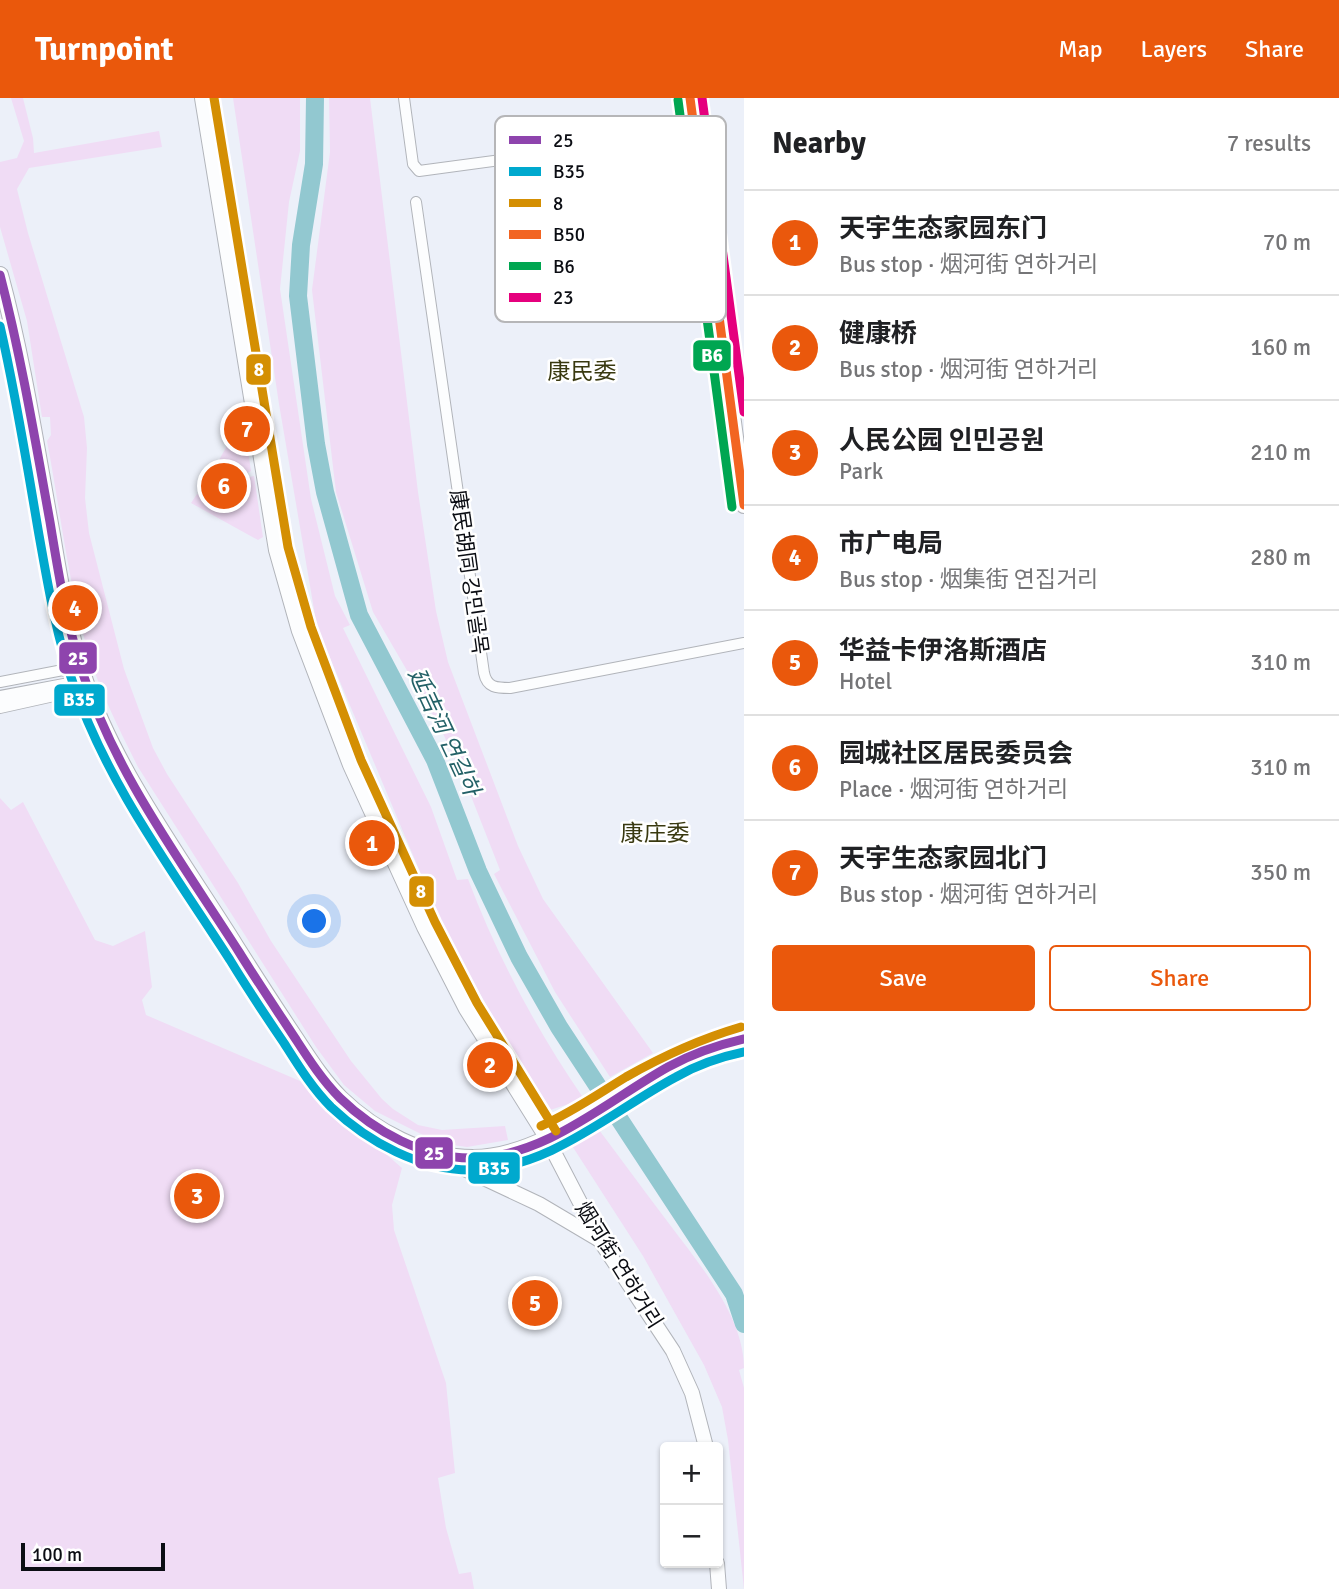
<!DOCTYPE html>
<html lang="en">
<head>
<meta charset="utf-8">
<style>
	:root { --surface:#fff; --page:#f6f6f6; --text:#202124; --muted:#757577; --line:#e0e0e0; --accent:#ea580c }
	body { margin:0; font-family:Signika,"Noto Sans SC","Noto Sans KR",sans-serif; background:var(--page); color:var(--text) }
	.controls { position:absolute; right:21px; bottom:21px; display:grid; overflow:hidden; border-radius:7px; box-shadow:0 2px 5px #0004 }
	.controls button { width:63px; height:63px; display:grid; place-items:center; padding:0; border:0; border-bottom:2px solid var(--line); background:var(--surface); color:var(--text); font:35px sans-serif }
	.scale { position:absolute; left:21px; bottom:18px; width:144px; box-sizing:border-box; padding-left:7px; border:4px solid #0b0d13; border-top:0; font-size:19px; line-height:24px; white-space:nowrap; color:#0b0d13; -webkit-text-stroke:5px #fff; paint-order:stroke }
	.you { position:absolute; left:315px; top:824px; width:24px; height:24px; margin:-18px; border:5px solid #fff; border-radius:50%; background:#1a73e8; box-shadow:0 0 0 10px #1a73e833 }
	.badge { display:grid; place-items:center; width:46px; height:46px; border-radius:50%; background:var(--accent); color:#fff; font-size:23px; font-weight:700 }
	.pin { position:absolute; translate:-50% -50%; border:4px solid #fff; box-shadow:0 2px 7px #0006 }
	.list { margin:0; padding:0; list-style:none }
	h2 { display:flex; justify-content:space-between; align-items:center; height:91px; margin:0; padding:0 28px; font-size:30px }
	h2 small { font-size:23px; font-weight:400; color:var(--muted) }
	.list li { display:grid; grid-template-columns:46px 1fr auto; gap:21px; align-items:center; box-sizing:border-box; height:105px; padding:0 28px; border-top:2px solid var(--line) }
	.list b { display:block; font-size:26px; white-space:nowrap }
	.list p { margin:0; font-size:23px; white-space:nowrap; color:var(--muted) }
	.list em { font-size:23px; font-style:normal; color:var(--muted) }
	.actions { display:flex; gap:14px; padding:21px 28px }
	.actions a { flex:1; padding:16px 0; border:2px solid var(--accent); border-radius:7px; text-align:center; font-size:24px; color:var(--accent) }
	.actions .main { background:var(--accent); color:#fff }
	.map { position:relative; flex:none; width:744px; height:1491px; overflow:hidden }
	header { display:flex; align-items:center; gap:42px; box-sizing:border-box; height:98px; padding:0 35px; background:var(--accent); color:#fff }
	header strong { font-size:33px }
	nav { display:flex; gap:38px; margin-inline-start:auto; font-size:24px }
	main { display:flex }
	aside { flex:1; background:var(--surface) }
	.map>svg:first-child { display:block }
	.green { fill:#f0dcf5 }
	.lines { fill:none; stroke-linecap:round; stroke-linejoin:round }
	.river { stroke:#92c8d0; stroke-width:18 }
	.minor-casing { stroke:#b1b4ba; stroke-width:12 }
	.tertiary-casing { stroke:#b1b4ba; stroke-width:16 }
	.secondary-casing { stroke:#b1b4ba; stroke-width:18 }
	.minor { stroke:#fcfdfe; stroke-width:10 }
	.tertiary { stroke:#fcfdfe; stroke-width:14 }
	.secondary { stroke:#fcfdfe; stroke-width:16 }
	.bus-1-casing { stroke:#fff; stroke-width:14 }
	.bus-2-casing { stroke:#fff; stroke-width:14 }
	.bus-3-casing { stroke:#fff; stroke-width:14 }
	.bus-4-casing { stroke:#fff; stroke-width:14 }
	.bus-5-casing { stroke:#fff; stroke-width:14 }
	.bus-6-casing { stroke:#fff; stroke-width:14 }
	.bus-1 { stroke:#8e44ad; stroke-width:9 }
	.bus-2 { stroke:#00a9ce; stroke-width:9 }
	.bus-3 { stroke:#d48f03; stroke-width:9 }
	.bus-4 { stroke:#f26522; stroke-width:9 }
	.bus-5 { stroke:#00a651; stroke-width:9 }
	.bus-6 { stroke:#e5007d; stroke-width:9 }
	.labels { text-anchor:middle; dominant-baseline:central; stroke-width:5; stroke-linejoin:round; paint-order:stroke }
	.street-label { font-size:21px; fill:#0b0d13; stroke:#fff }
	.neighbourhood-label { font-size:23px; fill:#393910; stroke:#fff }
	.water-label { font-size:23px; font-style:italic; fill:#236167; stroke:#fff }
	.key { fill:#fff; stroke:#b6b6b8; stroke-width:2 }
	.key-label { font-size:19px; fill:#0b0d13 }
	.line-badge { stroke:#fff; stroke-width:2.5 }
	.badge-label { font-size:19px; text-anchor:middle; font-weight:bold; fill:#fff }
</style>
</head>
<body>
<header>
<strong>Turnpoint</strong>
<nav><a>Map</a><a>Layers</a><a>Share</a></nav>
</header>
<main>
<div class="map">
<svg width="744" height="1491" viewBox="0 0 744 1491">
	<rect width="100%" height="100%" fill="#ecf0f9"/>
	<!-- green -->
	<g class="green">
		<path d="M 11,0 L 23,0 L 33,40 L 34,55 L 159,33 L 162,49 L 29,70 L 17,91 L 28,135 L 84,319 L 87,350 L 85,400 L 89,435 L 124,571 L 153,650 L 167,676 L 238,785 L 271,843 L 351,963 L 382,1001 L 393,1011 L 418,1027 L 442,1032 L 505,1028 L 508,1042 L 467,1049 L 446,1046 L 427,1039 L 375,1013 L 344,987 L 316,949 L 138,669 C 119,631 99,592 87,550 C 68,483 60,411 47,343 L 51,337 L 50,319 L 42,319 L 27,223 L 0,129 L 0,64 L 17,60 L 24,43 Z"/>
		<path d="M 233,0 L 300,0 L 300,53 L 289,104 L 280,191 L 311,401 L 335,498 L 350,527 L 343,530 L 431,709 L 457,782 L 468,781 C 497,858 537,933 584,1001 L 547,1013 L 447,838 L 317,529 L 279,306 Z"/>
		<polygon points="329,0 370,0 418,394 436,513 448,564 518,748 543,801 653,955 610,979 555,894 494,776 500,772 469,693 441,631 373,514 336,394 312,192 330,54"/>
		<polygon points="236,316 243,319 251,373 247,375 219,362 231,341 239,345"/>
		<polygon points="254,378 263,439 258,442 191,405 197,396 228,413 245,380"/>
		<polygon points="0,700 11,712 23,704 95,842 113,848 145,833 152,889 142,902 146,917 307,986 339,1020 364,1037 402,1070 392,1107 394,1132 446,1285 455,1375 438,1380 446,1430 459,1476 471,1474 474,1491 0,1491"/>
		<path d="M 596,1028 C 619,1058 641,1089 664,1119 C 695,1161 744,1216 744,1270 L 739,1272 L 744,1290 L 744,1491 L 728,1342 L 722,1309 L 704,1267 L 643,1158 L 569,1043 Z"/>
	</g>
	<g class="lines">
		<!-- river -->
		<polyline class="river" points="315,0 314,66 301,147 298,198 316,346 325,394 359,517 435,662 478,773 519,859 559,929 734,1196 744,1226"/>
		<defs>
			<g id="minor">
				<polyline points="404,0 413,66 419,73 695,36"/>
				<path d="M 416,104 L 484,575 C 487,590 497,590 510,590 L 744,545"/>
				<polyline points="0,584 63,572 85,584"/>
				<polyline points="0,610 63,596 77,588"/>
			</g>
			<g id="tertiary">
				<polyline points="202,0 276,452 299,533 350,667 424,829 466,911 546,1039 599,1141 673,1253 692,1295 706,1349"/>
				<polyline points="0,600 85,584"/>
				<polyline points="439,1059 539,1106 598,1141"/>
				<polyline points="717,1465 719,1491"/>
			</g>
			<g id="secondary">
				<polyline points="690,0 744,407"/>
				<path d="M 0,177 C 23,262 36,350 52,437 C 60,486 69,536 85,583 C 115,673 185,767 236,849 C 255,879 275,910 295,940 C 309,961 322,982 340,1000 C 374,1033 424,1060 473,1060 C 540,1060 610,1001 668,969 C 692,956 717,947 744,941"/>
			</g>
		</defs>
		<!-- minor casing -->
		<use href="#minor" class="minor-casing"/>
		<!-- tertiary casing -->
		<use href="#tertiary" class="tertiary-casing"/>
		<!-- secondary casing -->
		<use href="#secondary" class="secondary-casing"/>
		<!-- minor -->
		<use href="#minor" class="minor"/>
		<!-- tertiary -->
		<use href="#tertiary" class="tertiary"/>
		<!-- secondary -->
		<use href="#secondary" class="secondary"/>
		<defs>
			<path id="bus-1" d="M 0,177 C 21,258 35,341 50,424 C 58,473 66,522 81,570 C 114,674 181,763 239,854 C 257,883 276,911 295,940 C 308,960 322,982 340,1000 C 374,1033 424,1061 473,1060 C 546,1059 607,1003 668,969 C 692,956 718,947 744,941"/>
			<path id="bus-2" d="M 0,228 C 16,297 27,367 39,437 C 48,487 56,537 73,585 C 107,686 173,773 230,862 C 247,890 265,917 284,945 C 298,967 312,990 331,1009 C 368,1044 421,1073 473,1072 C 550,1071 612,1013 676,979 C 697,967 720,959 744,954"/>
			<g id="bus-3">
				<polyline points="214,0 288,449 311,529 361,662 435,824 477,905 556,1033"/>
				<path d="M 541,1028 C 571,1015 598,996 626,979 C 663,958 700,941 741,929"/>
			</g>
			<polyline id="bus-4" points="690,0 744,407"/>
			<polyline id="bus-5" points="678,2 732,409"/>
			<polyline id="bus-6" points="702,0 744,314"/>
		</defs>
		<!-- bus-1 casing -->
		<use href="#bus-1" class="bus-1-casing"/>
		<!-- bus-2 casing -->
		<use href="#bus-2" class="bus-2-casing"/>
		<!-- bus-3 casing -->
		<use href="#bus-3" class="bus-3-casing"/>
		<!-- bus-4 casing -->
		<use href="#bus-4" class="bus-4-casing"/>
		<!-- bus-5 casing -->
		<use href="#bus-5" class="bus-5-casing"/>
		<!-- bus-6 casing -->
		<use href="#bus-6" class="bus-6-casing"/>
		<!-- bus-1 -->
		<use href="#bus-1" class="bus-1"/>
		<!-- bus-2 -->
		<use href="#bus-2" class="bus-2"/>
		<!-- bus-3 -->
		<use href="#bus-3" class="bus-3"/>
		<!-- bus-4 -->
		<use href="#bus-4" class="bus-4"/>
		<!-- bus-5 -->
		<use href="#bus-5" class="bus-5"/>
		<!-- bus-6 -->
		<use href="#bus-6" class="bus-6"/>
	</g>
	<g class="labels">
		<!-- street labels -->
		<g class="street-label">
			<text transform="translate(469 474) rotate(82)">康民胡同 강민골목</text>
			<text transform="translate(619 1167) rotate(58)">烟河街 연하거리</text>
		</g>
		<!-- neighbourhood labels -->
		<g class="neighbourhood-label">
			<text x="582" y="273">康民委</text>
			<text x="655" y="735">康庄委</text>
		</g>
		<!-- water labels -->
		<g class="water-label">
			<text transform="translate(444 634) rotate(65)">延吉河 연길하</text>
		</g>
	</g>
	<!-- legend -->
	<rect x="495" y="18" width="231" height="206" rx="10" class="key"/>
	<rect x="509" y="38" width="32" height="8" fill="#8e44ad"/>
	<rect x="509" y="69" width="32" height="9" fill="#00a9ce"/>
	<rect x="509" y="101" width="32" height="8" fill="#d48f03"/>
	<rect x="509" y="132" width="32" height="9" fill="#f26522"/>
	<rect x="509" y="164" width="32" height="8" fill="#00a651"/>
	<rect x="509" y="195" width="32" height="9" fill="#e5007d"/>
	<g class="key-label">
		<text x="553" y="49">25</text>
		<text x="553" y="80">B35</text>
		<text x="553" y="112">8</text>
		<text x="553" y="143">B50</text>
		<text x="553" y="175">B6</text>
		<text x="553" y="206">23</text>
	</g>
	<g class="line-badge">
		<rect x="692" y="241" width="40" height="33" rx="7" fill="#00a651"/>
		<rect x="245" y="255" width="27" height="33" rx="7" fill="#d48f03"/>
		<rect x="58" y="543" width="40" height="34" rx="7" fill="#8e44ad"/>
		<rect x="53" y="585" width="53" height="34" rx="7" fill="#00a9ce"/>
		<rect x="408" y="777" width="27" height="33" rx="7" fill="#d48f03"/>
		<rect x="414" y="1038" width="40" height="34" rx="7" fill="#8e44ad"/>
		<rect x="467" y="1053" width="54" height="34" rx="7" fill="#00a9ce"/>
	</g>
	<g class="badge-label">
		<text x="712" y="264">B6</text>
		<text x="259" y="278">8</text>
		<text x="78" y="567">25</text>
		<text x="79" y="608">B35</text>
		<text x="421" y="800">8</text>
		<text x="434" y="1062">25</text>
		<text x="494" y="1077">B35</text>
	</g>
</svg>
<div class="controls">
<button>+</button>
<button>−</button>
</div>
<div class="scale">100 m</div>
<div class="you"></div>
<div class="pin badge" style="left:372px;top:745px">1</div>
<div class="pin badge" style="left:490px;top:967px">2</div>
<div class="pin badge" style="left:197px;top:1098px">3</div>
<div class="pin badge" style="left:75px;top:510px">4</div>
<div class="pin badge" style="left:535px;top:1205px">5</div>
<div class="pin badge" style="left:224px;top:388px">6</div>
<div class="pin badge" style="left:247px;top:331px">7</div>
</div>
<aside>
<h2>Nearby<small>7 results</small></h2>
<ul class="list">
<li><span class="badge">1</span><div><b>天宇生态家园东门</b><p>Bus stop · 烟河街 연하거리</p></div><em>70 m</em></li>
<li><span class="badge">2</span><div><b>健康桥</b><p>Bus stop · 烟河街 연하거리</p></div><em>160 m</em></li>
<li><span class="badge">3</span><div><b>人民公园 인민공원</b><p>Park</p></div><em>210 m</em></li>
<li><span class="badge">4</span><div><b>市广电局</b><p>Bus stop · 烟集街 연집거리</p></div><em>280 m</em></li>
<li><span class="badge">5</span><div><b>华益卡伊洛斯酒店</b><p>Hotel</p></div><em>310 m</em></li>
<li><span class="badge">6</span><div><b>园城社区居民委员会</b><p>Place · 烟河街 연하거리</p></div><em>310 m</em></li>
<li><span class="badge">7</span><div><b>天宇生态家园北门</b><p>Bus stop · 烟河街 연하거리</p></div><em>350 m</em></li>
</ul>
<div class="actions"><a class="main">Save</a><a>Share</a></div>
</aside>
</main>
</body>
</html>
